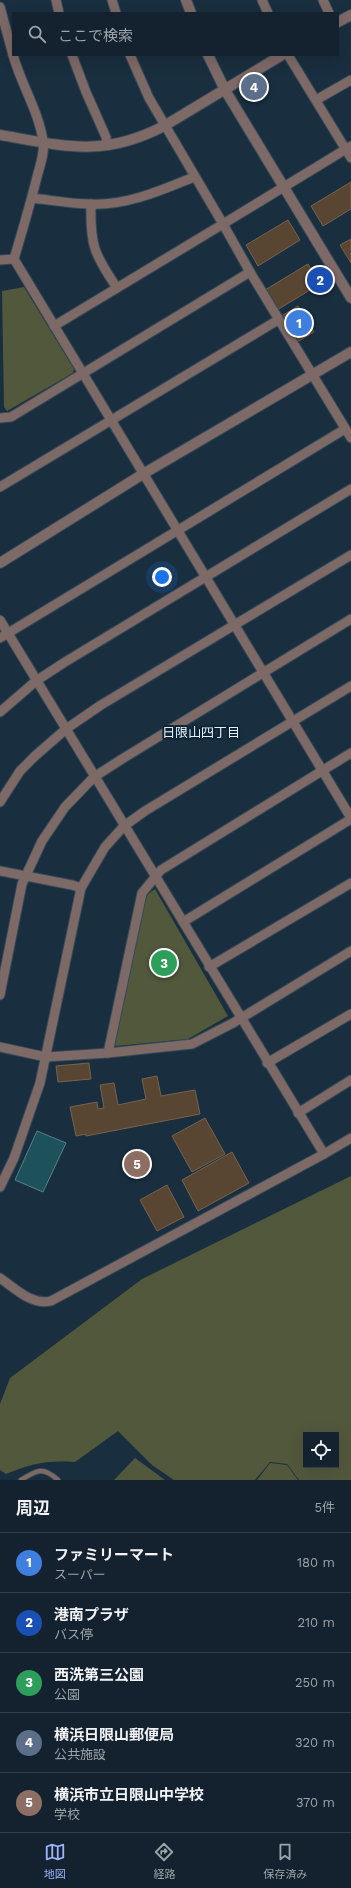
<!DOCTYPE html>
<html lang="ja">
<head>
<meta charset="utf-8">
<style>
	:root { --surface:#13222e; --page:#1c2a36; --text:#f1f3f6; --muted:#9da4aa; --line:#323f4a; --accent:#9cb4fd }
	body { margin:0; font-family:"Work Sans","Noto Sans JP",sans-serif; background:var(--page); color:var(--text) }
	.controls { position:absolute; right:12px; bottom:12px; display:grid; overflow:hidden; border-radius:0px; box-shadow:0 4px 16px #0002 }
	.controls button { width:36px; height:36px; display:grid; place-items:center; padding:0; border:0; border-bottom:1px solid var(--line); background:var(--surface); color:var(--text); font:20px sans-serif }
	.you { position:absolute; left:162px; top:577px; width:14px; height:14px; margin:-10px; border:3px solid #fff; border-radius:50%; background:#1a73e8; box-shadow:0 0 0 6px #1a73e833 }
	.badge { display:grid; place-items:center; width:26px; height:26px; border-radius:50%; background:var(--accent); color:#fff; font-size:13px; font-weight:700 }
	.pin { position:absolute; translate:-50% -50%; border:2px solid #fff; box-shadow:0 1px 4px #0006 }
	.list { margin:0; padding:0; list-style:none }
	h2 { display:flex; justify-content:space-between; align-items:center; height:52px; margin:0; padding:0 16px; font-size:17px }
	h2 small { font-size:13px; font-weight:400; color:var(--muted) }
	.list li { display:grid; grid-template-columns:26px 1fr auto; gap:12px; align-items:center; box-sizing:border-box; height:60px; padding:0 16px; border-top:1px solid var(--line) }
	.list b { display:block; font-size:15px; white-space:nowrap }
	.list p { margin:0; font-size:13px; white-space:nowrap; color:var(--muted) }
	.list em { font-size:13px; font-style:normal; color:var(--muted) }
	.icon { flex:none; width:22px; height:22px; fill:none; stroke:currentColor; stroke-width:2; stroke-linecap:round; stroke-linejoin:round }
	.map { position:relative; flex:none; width:351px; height:1480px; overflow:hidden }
	.search { position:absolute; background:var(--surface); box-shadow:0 4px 16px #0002; left:12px; right:12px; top:12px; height:44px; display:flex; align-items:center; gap:10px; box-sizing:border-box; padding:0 14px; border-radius:0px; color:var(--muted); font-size:15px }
	.sheet { height:352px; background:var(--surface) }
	nav { display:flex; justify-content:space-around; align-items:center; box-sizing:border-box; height:56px; border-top:1px solid var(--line); background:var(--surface); font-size:11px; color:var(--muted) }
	nav a { display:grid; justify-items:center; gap:2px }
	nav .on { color:var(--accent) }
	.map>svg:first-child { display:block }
	.green { fill:#52583c; fill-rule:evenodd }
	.water { fill:#1d525b; stroke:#58828b }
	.building { fill:#594632; stroke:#77634e }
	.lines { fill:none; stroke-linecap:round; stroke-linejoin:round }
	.service-casing { stroke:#354958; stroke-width:6 }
	.minor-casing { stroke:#354958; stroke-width:11 }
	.tertiary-casing { stroke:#354958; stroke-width:12 }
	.service { stroke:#7d6966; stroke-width:4.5 }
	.minor { stroke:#7d6966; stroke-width:9 }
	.tertiary { stroke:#7d6966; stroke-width:10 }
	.labels { text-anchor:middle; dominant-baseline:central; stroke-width:4; stroke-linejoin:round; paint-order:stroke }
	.neighbourhood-label { font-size:13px; fill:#e3f1fb; stroke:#0f2434 }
</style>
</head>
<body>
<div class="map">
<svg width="351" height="1480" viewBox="0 0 351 1480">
	<rect width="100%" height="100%" fill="#192e3e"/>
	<!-- green -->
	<g class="green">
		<polygon points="24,287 74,369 73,373 7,411 4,407 2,291"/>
		<polygon points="155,889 228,1016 188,1039 116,1046 113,1043 140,910 148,894"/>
		<path d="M 351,1176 L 351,1480 L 299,1480 L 287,1464 L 270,1462 L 255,1480 L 174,1480 L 152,1465 L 118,1431 L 75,1462 C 46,1460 33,1463 6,1474 L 0,1470 L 0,1404 L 10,1378 L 142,1279 ZM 306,1435 L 336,1435 L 336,1465 L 306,1465 Z"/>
		<polygon points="135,1458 165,1480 114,1480"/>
		<polygon points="270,1463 287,1465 298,1480 257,1480"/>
	</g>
	<!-- water -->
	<polygon class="water" points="37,1131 66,1143 43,1192 15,1180"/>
	<!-- building -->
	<g class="building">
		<polygon points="351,182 351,209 323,226 311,206"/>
		<polygon points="288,220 300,240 258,266 246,245"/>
		<polygon points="351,239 351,263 340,245"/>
		<polygon points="308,264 320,284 277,310 265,290"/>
		<polygon points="321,277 326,285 323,287 318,279"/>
		<polygon points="298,306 314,332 299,341 283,315"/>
		<polygon points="89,1063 91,1079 58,1082 56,1066"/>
		<polygon points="157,1076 161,1096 195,1090 200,1114 86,1136 86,1134 76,1136 70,1107 97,1102 98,1109 104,1108 100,1085 114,1083 118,1105 146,1099 142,1079"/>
		<polygon points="205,1118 225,1154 192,1172 172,1136"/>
		<polygon points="232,1152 249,1183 198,1211 182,1180"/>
		<polygon points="167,1185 184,1217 157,1231 140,1200"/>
	</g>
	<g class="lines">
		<defs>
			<path id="service" d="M 21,1480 C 37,1470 43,1466 58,1480"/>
			<g id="minor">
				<polyline points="56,0 59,13"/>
				<polyline points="112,0 116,13"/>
				<polyline points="262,0 268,13"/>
				<polyline points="323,0 329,13"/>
				<polyline points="0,7 13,55"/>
				<path d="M 13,55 C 21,84 39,112 43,141 C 45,153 40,165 37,177 C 30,205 22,232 14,259 L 351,818"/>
				<polyline points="72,55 86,92 106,137 107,145"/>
				<polyline points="288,55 351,158"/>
				<polyline points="316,100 351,80"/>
				<polyline points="351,146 223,224 250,272 351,438"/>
				<path d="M 32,198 C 51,200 71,204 90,204 C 126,206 162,190 194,177"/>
				<path d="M 91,204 C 90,245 94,254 117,288"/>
				<polyline points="0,260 14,259"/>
				<polyline points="54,326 223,224 149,98 130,55"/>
				<polyline points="0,418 11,417 250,272"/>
				<polyline points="0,487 278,320"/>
				<polyline points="0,620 324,1154"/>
				<polyline points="0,638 345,429"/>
				<polyline points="0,712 36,681 65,662 351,489"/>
				<polyline points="0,802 20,771 35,756 66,729 101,705 351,555"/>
				<polyline points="0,871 72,885 81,888"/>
				<polyline points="183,922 351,819"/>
				<polyline points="209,967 351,883"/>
				<polyline points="0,995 22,884 42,841 65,807 94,777 122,759 351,619"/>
				<polyline points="0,1047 46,1057 108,1053 192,1044 233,1023 351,951"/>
				<polyline points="108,1053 142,893 161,870 351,753"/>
				<polyline points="267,1063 351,1014"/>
				<polyline points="298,1113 351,1080"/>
				<polyline points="0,1187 14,1158 40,1083 81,888 105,847 124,826 145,811 351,686"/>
				<path d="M 0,1278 C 15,1288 32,1306 51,1301 L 324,1154 L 351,1138"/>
			</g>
			<g id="tertiary">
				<polyline points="186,0 191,13"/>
				<polyline points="338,22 351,15"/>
				<polyline points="208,55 225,90 351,298"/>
				<path d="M 0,135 C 64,146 103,158 164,126 L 282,55"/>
				<polyline points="0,563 143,474 351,352"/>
			</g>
		</defs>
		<!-- service casing -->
		<use href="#service" class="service-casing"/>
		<!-- minor casing -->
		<use href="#minor" class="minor-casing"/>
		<!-- tertiary casing -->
		<use href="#tertiary" class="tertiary-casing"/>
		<!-- service -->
		<use href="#service" class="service"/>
		<!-- minor -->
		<use href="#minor" class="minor"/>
		<!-- tertiary -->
		<use href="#tertiary" class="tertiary"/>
	</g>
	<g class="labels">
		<!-- neighbourhood labels -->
		<g class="neighbourhood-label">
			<text x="201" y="732">日限山四丁目</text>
		</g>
	</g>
</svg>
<div class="controls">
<button><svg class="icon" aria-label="locate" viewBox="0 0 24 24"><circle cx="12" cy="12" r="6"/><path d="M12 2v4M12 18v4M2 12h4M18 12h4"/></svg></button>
</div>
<div class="you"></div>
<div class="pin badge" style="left:299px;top:323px;background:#3f7fe0">1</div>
<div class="pin badge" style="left:320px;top:280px;background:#1a4fb4">2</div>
<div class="pin badge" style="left:164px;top:963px;background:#2e9e5b">3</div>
<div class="pin badge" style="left:254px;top:87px;background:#5c6f8a">4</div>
<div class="pin badge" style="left:137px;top:1164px;background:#8d6e63">5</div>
<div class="search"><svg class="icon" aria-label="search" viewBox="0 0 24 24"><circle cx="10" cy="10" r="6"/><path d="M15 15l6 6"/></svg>ここで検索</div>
</div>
<section class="sheet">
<h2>周辺<small>5件</small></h2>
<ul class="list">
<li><span class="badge" style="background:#3f7fe0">1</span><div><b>ファミリーマート</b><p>スーパー</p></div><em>180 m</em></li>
<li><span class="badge" style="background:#1a4fb4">2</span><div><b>港南プラザ</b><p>バス停</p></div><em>210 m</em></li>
<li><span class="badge" style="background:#2e9e5b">3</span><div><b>西洗第三公園</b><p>公園</p></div><em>250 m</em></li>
<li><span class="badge" style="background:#5c6f8a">4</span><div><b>横浜日限山郵便局</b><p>公共施設</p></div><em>320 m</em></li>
<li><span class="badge" style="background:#8d6e63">5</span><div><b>横浜市立日限山中学校</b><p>学校</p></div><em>370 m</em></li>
</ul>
</section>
<nav>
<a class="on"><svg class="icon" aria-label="map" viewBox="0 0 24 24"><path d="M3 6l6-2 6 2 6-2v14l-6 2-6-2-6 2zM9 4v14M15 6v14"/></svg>地図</a>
<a><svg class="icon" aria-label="directions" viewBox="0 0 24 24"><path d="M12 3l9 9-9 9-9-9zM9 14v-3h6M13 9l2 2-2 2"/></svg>経路</a>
<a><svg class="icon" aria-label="saved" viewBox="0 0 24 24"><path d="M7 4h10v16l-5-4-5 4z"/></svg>保存済み</a>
</nav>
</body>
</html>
